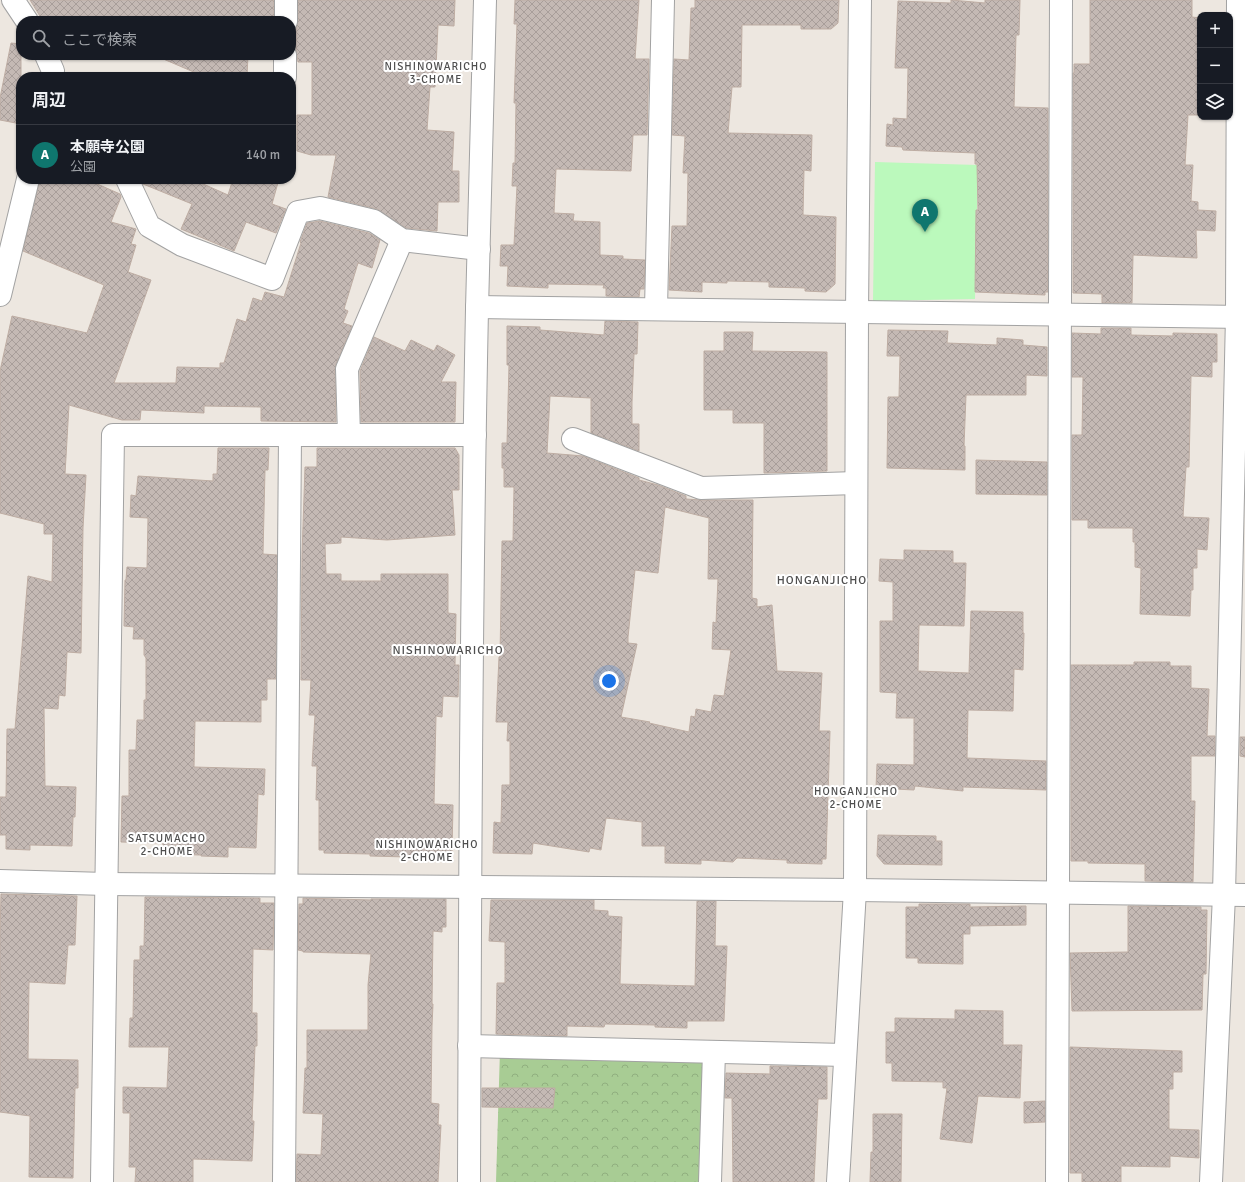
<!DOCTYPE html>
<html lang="ja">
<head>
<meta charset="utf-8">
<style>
	:root { --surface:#171b24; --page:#20242c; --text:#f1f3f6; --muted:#9ea1a6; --line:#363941; --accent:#0f766e }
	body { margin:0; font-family:Signika,"Noto Sans JP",sans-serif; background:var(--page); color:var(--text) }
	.controls { position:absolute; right:12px; top:12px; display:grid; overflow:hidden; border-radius:8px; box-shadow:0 1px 3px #0004 }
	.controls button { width:36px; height:36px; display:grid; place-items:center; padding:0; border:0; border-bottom:1px solid var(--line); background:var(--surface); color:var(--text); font:20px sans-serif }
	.you { position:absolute; left:609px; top:681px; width:14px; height:14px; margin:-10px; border:3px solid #fff; border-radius:50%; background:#1a73e8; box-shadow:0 0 0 6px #1a73e833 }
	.badge { display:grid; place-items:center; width:26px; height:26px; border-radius:50%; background:var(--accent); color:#fff; font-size:13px; font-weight:700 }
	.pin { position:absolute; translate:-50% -33px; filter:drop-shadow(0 1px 2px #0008) }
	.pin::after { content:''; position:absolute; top:21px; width:14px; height:12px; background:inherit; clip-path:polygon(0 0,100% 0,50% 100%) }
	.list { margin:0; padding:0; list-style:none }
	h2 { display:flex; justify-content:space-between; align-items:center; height:52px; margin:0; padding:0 16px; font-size:17px }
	h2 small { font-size:13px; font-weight:400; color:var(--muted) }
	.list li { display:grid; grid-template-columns:26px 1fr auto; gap:12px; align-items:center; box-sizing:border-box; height:60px; padding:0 16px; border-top:1px solid var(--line) }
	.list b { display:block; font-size:15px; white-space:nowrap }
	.list p { margin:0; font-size:13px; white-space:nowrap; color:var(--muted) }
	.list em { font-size:13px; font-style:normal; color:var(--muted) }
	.icon { flex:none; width:22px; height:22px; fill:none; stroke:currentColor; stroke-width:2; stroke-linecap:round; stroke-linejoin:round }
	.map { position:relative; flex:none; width:1245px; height:1182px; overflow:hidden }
	.search { position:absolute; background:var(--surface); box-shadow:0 1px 3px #0004; left:16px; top:16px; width:280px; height:44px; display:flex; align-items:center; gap:10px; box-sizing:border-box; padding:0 14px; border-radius:16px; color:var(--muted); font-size:15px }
	.panel { position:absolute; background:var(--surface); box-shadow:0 1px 3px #0004; left:16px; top:72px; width:280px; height:112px; border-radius:16px }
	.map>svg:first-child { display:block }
	.forest { fill:url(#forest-crowns) }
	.park { fill:#bbf9bc }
	.building { fill:url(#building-cross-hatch); stroke:#beada3; fill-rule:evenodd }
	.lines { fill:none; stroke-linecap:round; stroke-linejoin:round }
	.minor-casing { stroke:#a2a2a2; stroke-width:24 }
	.minor { stroke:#fff; stroke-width:22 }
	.labels { text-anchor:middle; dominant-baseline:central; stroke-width:4; stroke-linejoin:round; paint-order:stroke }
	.neighbourhood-label { font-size:11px; letter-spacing:1px; fill:#4e4e4e; stroke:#fff }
	.quarter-label { font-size:12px; letter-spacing:1px; fill:#4e4e4e; stroke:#fff }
</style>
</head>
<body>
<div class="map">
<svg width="1245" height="1182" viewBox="0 0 1245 1182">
	<defs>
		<pattern id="forest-crowns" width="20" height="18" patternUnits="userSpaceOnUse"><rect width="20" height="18" fill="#a8cc94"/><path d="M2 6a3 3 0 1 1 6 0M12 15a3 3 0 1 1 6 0" fill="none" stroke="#90af7f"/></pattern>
		<pattern id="building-cross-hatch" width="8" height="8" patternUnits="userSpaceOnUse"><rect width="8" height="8" fill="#c4b9b4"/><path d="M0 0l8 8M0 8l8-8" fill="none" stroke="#a89e9a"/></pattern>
	</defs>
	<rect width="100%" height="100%" fill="#ede7e0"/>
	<!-- forest -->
	<polygon class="forest" points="500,1050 714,1061 713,1182 496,1182"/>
	<!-- park -->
	<polygon class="park" points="875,162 978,165 975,299 873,301"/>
	<!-- building -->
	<g class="building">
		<polygon points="30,0 274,0 274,21 43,21"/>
		<polygon points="298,0 455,0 454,26 438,25 435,87 430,87 427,130 454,132 452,171 459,171 459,202 438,202 437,231 406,228 377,209 328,197 336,155 311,155 297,151 297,115 312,115 312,62 298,62 296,50 296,28 298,21"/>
		<polygon points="515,0 639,0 635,59 649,59 647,135 633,135 631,171 556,169 554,213 574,214 573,221 600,222 600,255 623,256 623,259 645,260 644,289 640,289 639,297 606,296 606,288 603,288 604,285 548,284 548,288 507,286 508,266 500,266 501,245 514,245 517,186 512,186 513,163 515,163 516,103 514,103 517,24 514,24"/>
		<polygon points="695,0 839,0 838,23 831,29 801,29 801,25 742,25 741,87 732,87 728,133 812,135 811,171 804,170 803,215 836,217 835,284 826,292 805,291 805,288 769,287 769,282 727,281 727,283 702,282 702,292 669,290 672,226 687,226 688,173 683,173 685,136 672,135 674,59 689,60 691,8 695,8"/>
		<polygon points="951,0 985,3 985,0 1020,0 1019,35 1016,35 1014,107 1048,108 1048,292 1045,292 1045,295 975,292 976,210 978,210 977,164 975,164 975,153 903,150 902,147 886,146 887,124 893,125 893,118 907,119 908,68 895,68 898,1 951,3"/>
		<polygon points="1090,0 1192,0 1192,17 1200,18 1198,95 1200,95 1200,115 1188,115 1185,165 1193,165 1191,201 1198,202 1198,210 1216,211 1215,231 1196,230 1197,258 1133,255 1132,303 1102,303 1102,294 1073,293 1073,73 1074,73 1074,64 1090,64"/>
		<polygon points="11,43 21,44 21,124 0,120 0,98"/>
		<polygon points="154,55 248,55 247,77 211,77 211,74 196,73"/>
		<polygon points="40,179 86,179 120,194 121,197 111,222 136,229 131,244 136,245 128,272 151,280 114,383 176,383 177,367 220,368 220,363 224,363 237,319 246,322 253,298 262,301 265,292 284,297 301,243 300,242 307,223 320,221 369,233 380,240 372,268 358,263 344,309 348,311 343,323 352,326 336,364 335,369 336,422 261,421 261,407 204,406 204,413 141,410 140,420 122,420 69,405 65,474 86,475 83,528 81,653 67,652 65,696 59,695 58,709 44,708 45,786 76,787 75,817 73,817 72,846 30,845 30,850 6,849 6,835 0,835 0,797 6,797 7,729 15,729 28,576 52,582 53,534 44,534 44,524 0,513 0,371 12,316 87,333 104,285 23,251"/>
		<polygon points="141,179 192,179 228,195 233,179 279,179 272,204 286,209 276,233 246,222 234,251 181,229 192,204 143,184"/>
		<path d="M 605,321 L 638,322 L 637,354 L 634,354 L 632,402 L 632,424 L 639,424 L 639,451 L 591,433 L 591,398 L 550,396 L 547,453 L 583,456 L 639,478 L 639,480 L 658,485 L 686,496 L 686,499 L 701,500 L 753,500 L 752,598 L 757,599 L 757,607 L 772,605 L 777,671 L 822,673 L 819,731 L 830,731 L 826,859 L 822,859 L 822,864 L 787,863 L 787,860 L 737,858 L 733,862 L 701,860 L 701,864 L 665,863 L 665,846 L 642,846 L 642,822 L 606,818 L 601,850 L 590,848 L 589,852 L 533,843 L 532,854 L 493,853 L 494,822 L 501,823 L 502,785 L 510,785 L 510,741 L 507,741 L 508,722 L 496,722 L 499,657 L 500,657 L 502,541 L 513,541 L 514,487 L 504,487 L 504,468 L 502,468 L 502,443 L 507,443 L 509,365 L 507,365 L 507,326 L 540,327 L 540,330 L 604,335 ZM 665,507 L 709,518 L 708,579 L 718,579 L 716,623 L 713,622 L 712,649 L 731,650 L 724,696 L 714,695 L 711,712 L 696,709 L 695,717 L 691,716 L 689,732 L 649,723 L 650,722 L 621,717 L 637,644 L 628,643 L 628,637 L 635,570 L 658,573 Z"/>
		<polygon points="1101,328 1131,328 1131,335 1173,336 1173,333 1217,334 1217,362 1212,362 1212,377 1191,376 1189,467 1186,467 1183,517 1209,518 1207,550 1197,549 1197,568 1193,568 1193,590 1191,590 1190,616 1140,614 1141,568 1135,567 1135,542 1133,542 1133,528 1088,528 1088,520 1072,520 1072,435 1082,435 1083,377 1072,377 1072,333 1101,334"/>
		<polygon points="888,330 948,331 947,343 997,345 997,338 1023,340 1023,345 1047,347 1047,376 1026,375 1026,395 966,395 964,446 965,446 965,470 887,468 888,397 899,397 900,356 887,356"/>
		<polygon points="724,332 753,332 752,351 827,352 827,471 764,473 764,423 733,423 733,410 704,410 704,351 724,351"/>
		<polygon points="374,337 405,351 411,340 434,351 437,345 455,355 441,382 456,382 455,422 361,422 360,371"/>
		<polygon points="218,448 269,448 268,470 265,470 263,554 277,555 276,679 267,679 267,700 261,700 261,722 195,721 194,767 265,769 264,795 258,794 256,848 228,847 228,857 201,856 201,855 162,854 163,843 121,842 122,796 129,796 129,750 136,750 137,720 144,720 144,700 146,700 146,658 144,655 144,639 133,639 134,627 124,626 125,580 126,580 127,567 147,568 148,518 130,517 131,495 136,496 138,476 213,481 213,474 217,474"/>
		<polygon points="317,448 455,448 459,455 459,490 452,490 455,535 387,540 341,537 341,543 325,544 326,574 341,574 341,581 381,581 381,574 448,574 448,613 456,614 455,665 459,665 458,697 443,696 442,717 436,716 434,804 453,805 452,851 446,858 370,856 370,854 324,853 324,850 319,850 319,800 316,800 317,766 312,766 315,715 309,715 311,680 301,680 302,555 305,467 317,467"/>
		<polygon points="976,460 1047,462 1047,495 976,494"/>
		<polygon points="904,550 953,551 953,563 966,563 964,626 919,625 918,671 969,673 971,611 1023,612 1023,633 1024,633 1023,670 1014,669 1013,711 968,710 967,758 1046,761 1046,790 963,787 963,791 915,786 914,790 876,788 877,764 914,765 914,718 896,718 897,693 880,692 880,621 893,621 893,582 879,581 880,559 904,560"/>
		<polygon points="1134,662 1170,662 1170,666 1191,666 1191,688 1209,689 1207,736 1215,736 1215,756 1191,756 1191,801 1195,801 1193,882 1145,881 1145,864 1088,863 1088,861 1071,861 1071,665 1134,665"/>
		<polygon points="1240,737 1245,737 1245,757 1240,756"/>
		<polygon points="878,835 936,836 936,841 942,841 942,865 884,864 877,856"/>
		<polygon points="1,894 77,896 75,945 68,945 65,984 29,982 28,1059 78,1060 78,1088 75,1088 73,1178 29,1177 30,1116 0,1112 0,933"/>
		<polygon points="145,897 260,898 260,903 274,903 273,950 253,949 252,1013 257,1013 257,1046 255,1046 252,1121 254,1121 252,1161 193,1159 193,1182 135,1182 136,1167 129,1167 130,1113 123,1113 123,1087 167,1088 169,1047 129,1047 130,1018 133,1018 134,960 140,960 140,946 144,946"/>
		<polygon points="303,898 371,900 371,899 446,899 446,927 442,927 442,932 433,931 432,1004 433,1004 432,1026 431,1103 439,1104 438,1125 441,1125 438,1182 296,1182 297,1154 321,1155 323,1114 303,1113 305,1068 307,1068 307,1030 368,1030 368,985 371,954 303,952 303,951 298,950 299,904 303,904"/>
		<polygon points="491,900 594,900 594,910 608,911 608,916 622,917 620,984 695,986 697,901 716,901 715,946 727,946 724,1021 687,1021 687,1028 655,1027 655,1025 605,1024 604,1027 567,1026 567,1036 496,1034 497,983 505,983 505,942 489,941"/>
		<polygon points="919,904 970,904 970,907 1026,906 1026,925 970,926 970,934 963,934 963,964 918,963 918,958 906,958 906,907 919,907"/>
		<polygon points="1128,906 1201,907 1201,910 1207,910 1206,974 1203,974 1202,1010 1072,1011 1070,953 1128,952"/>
		<polygon points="955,1010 1003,1011 1003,1045 1022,1045 1020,1098 978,1096 972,1143 940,1139 947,1088 943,1088 943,1082 892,1081 892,1063 886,1063 886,1032 895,1032 895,1018 955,1019"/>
		<polygon points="1070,1047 1182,1051 1182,1072 1173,1072 1173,1089 1169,1089 1169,1129 1199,1130 1199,1158 1170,1156 1170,1167 1121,1166 1121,1182 1082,1182 1082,1173 1070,1173"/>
		<polygon points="770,1066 827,1067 827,1099 818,1099 814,1182 733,1182 732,1098 725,1098 726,1073 770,1074"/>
		<polygon points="482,1088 555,1088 553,1108 482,1107"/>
		<polygon points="1045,1101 1045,1122 1024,1123 1024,1102"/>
		<polygon points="873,1114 902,1114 901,1182 870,1182 871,1152 873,1152"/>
	</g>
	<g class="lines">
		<defs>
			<g id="minor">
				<polyline points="13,0 27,21"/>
				<polyline points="286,21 286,0"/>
				<polyline points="46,55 53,71 52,77"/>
				<polyline points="285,77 285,55"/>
				<polyline points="127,179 149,226 182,245 272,279 298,212 320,208 374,221 402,240 479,249"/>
				<polyline points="0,295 28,179"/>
				<polyline points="477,307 1245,317"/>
				<polyline points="656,309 663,0"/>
				<polyline points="349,435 347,369 402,240"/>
				<polyline points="573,439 701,488 856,483"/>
				<polyline points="0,881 106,884 855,890 1245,895"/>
				<polyline points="469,1046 845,1055"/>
				<polyline points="102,1182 113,435 475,435"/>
				<polyline points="284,1182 290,435"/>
				<path d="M 469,1182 C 470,891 471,600 477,309 C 480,206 483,103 485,0"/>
				<polyline points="710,1182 714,1052"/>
				<polyline points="838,1182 855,890 857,312 860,0"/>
				<polyline points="1057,1182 1061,0"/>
				<polyline points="1211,1182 1224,895 1237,316 1238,0"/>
			</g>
		</defs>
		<!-- minor casing -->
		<use href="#minor" class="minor-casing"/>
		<!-- minor -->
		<use href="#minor" class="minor"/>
	</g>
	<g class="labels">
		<!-- neighbourhood labels -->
		<g class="neighbourhood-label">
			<text x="436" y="66">NISHINOWARICHO<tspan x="436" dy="13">3-CHOME</tspan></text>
			<text x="856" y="791">HONGANJICHO<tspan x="856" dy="13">2-CHOME</tspan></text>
			<text x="167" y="838">SATSUMACHO<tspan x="167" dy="13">2-CHOME</tspan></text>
			<text x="427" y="844">NISHINOWARICHO<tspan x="427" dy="13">2-CHOME</tspan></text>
		</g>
		<!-- quarter labels -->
		<g class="quarter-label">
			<text x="822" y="580">HONGANJICHO</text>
			<text x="448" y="650">NISHINOWARICHO</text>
		</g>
	</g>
</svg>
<div class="controls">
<button>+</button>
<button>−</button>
<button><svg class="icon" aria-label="layers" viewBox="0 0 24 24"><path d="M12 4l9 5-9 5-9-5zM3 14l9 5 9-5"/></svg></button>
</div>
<div class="you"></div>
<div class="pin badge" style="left:925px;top:232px">A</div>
<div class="search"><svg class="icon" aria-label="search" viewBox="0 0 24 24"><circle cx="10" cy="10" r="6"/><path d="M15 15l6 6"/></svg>ここで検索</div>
<section class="panel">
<h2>周辺<small></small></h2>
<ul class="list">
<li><span class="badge">A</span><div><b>本願寺公園</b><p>公園</p></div><em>140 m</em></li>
</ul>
</section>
</div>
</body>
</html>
